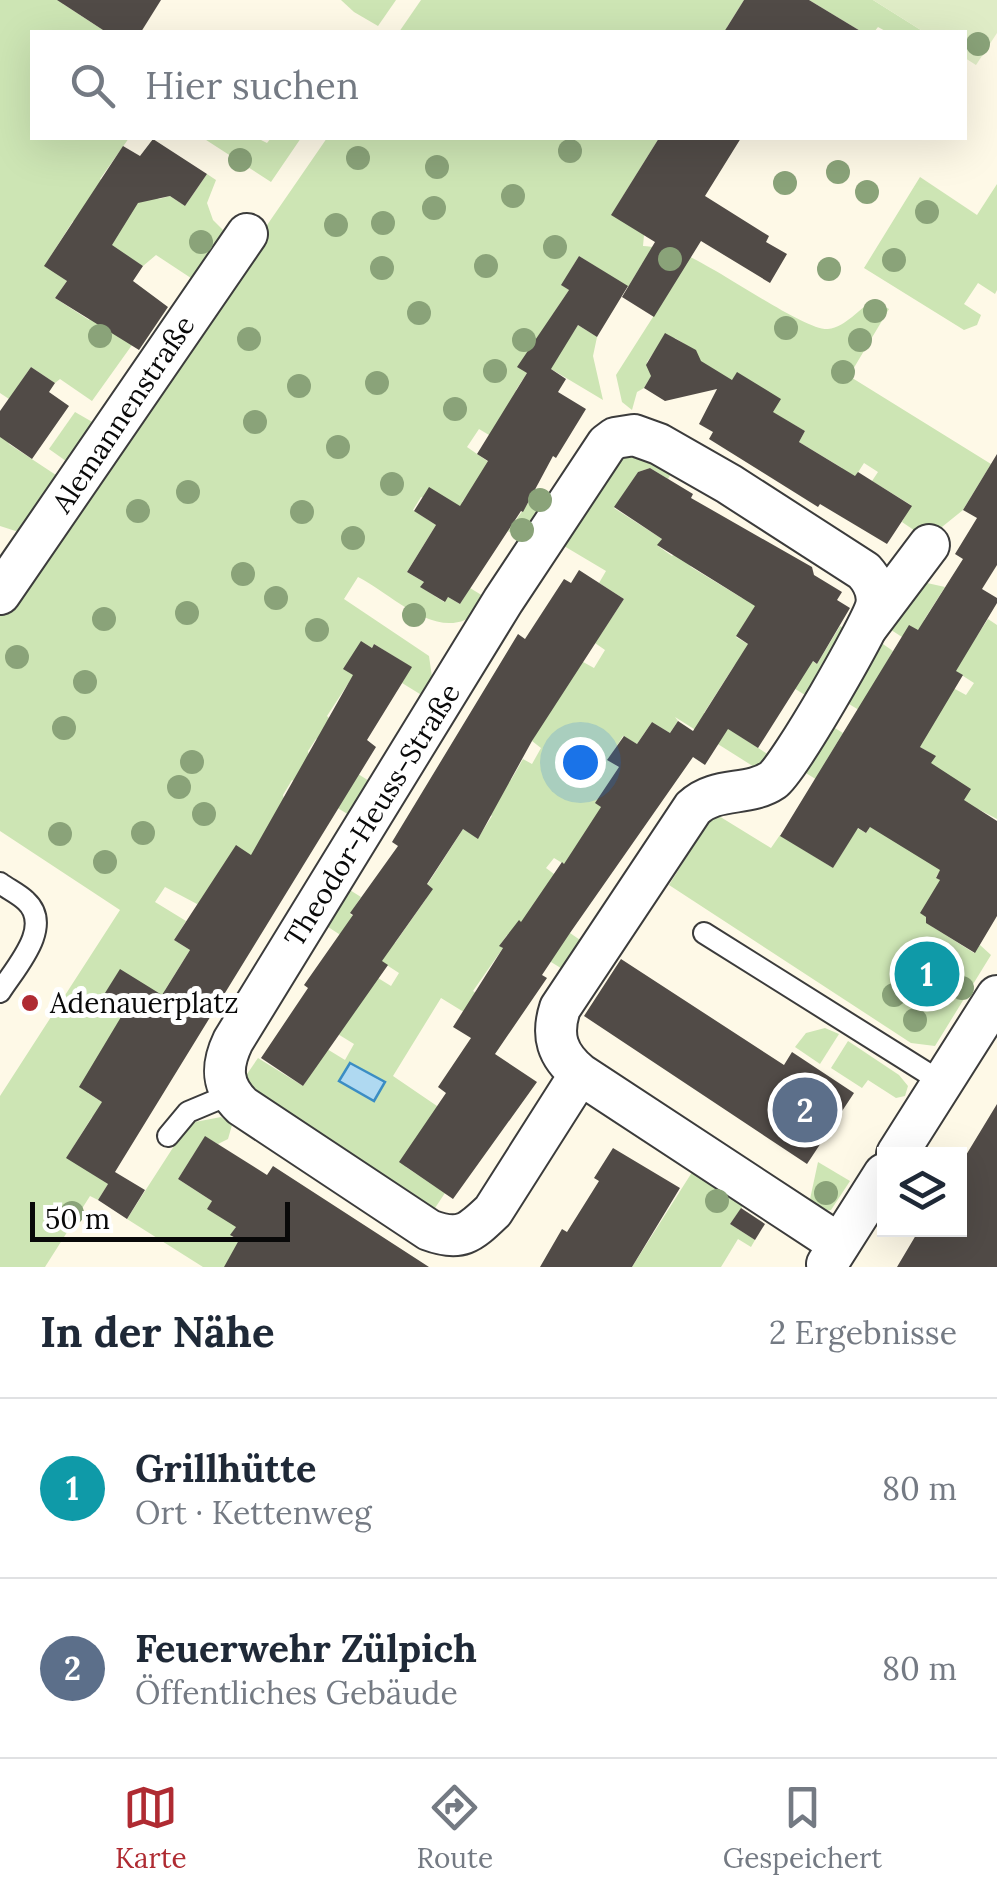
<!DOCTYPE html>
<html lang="de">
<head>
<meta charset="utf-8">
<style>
	:root { --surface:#fff; --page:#f2f2f3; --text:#1f2937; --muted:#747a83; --line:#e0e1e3; --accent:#af2b32 }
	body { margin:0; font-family:Lora,serif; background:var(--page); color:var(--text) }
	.controls { position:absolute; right:30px; bottom:30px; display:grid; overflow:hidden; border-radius:0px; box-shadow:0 10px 40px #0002 }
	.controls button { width:90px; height:90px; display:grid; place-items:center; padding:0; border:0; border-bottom:2px solid var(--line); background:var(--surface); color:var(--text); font:50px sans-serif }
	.scale { position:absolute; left:30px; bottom:25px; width:260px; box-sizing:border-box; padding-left:10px; border:5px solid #090909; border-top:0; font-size:28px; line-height:35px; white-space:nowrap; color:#090909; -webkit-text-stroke:8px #fff; paint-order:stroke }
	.you { position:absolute; left:580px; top:762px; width:35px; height:35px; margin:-25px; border:8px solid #fff; border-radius:50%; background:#1a73e8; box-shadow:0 0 0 15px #1a73e833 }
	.badge { display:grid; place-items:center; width:65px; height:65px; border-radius:50%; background:var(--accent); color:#fff; font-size:32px; font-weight:700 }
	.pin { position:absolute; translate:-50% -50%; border:5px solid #fff; box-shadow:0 2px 10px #0006 }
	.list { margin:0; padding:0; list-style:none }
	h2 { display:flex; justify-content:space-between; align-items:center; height:130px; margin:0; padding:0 40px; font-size:42px }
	h2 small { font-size:32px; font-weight:400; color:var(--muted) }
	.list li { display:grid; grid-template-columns:65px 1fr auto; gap:30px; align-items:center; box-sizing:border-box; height:180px; padding:0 40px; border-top:2px solid var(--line) }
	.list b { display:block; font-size:38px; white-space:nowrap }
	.list p { margin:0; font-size:32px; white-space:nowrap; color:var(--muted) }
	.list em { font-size:32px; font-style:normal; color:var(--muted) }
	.icon { flex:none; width:55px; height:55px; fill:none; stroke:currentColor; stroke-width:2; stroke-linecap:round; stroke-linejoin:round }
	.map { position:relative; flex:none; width:997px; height:1267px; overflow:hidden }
	.search { position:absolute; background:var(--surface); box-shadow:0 10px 40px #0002; left:30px; right:30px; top:30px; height:110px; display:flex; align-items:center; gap:25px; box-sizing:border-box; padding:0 35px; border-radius:0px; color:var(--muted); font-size:38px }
	.sheet { height:490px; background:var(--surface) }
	nav { display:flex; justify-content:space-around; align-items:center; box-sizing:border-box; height:140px; border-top:2px solid var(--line); background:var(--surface); font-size:28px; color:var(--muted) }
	nav a { display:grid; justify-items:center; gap:5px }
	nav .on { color:var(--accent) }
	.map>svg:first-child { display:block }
	.green { fill:#cde5b4 }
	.pitch { fill:#dfecc6 }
	.water { fill:#afd9f1; stroke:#3b8dc4; stroke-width:2.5 }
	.building { fill:#514b47 }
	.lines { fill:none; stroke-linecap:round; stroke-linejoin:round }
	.lane-casing { stroke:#3c3c3c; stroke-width:24 }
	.street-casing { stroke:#3c3c3c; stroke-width:44 }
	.lane { stroke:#fff; stroke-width:20 }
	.street { stroke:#fff; stroke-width:40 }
	.tree { fill:#8aa379 }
	.poi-dot { fill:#af2b32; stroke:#fff; stroke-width:4 }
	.labels { text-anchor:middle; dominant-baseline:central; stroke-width:10; stroke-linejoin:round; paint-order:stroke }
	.street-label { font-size:28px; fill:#090909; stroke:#fff }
	.poi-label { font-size:28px; fill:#090909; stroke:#fff; text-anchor:start }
</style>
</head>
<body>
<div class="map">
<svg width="997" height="1267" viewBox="0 0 997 1267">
	<rect width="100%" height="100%" fill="#fef9e7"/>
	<!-- green -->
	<g class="green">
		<polygon points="0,0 64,0 63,4 106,32 32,32 32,138 129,138 100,179 137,203 146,190 159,199 170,196 185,206 207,174 216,180 207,203 213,220 232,239 200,284 156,255 143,266 73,221 45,265 67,281 55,298 89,320 101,303 132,345 92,401 60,379 55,383 31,367 9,399 0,393"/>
		<polygon points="341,0 396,0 378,26 354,12"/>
		<polygon points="421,0 744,0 727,27 736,32 399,32"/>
		<polygon points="809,0 873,0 924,32 887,32 878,27 874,32 862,32"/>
		<polygon points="203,138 257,138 267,143 271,138 301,138 271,182"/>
		<path d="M 327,138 L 659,138 L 612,214 L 644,235 L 643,246 C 653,247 665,247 674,250 C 709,261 803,331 828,329 C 847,327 858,308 874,301 L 889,309 L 849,376 L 991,464 L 963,510 L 927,539 L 902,522 L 911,505 L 872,481 L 878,472 L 864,463 L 839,502 L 826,494 L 842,468 L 799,442 L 805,431 L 791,423 L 749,452 L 773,412 L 724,382 L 726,377 L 697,359 L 694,350 L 675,338 L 654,352 L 647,362 L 652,375 L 644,388 L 637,392 L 632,410 L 622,402 L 616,375 L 674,284 L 642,264 L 628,287 L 579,256 L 562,285 L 569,290 L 548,322 L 570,337 L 578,325 L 597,337 L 593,356 L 603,400 L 526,354 L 527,373 L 516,390 L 522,394 L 509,447 L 479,429 L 467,447 L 490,463 L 462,502 L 478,513 L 421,497 L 413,510 L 436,525 L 407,572 L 424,582 L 421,587 L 444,602 L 448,597 L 460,604 L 470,588 L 488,599 C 481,607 474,616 465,620 C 429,635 387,591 358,577 L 344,599 L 429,656 L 433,684 L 428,699 L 402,683 L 411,667 L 374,644 L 327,716 L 331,720 L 320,738 L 316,739 L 308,751 L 309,756 L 358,774 L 374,784 L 354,818 L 292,780 L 283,795 L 298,858 L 197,904 L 165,887 L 155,902 L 186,921 L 174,940 L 190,950 L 165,990 L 184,1001 L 96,1080 L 88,1093 L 127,1118 L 118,1132 L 92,1117 L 67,1157 L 108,1184 L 98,1200 L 90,1196 L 45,1267 L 0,1267 L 0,1096 L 120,910 L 0,831 L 0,613 Z"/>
		<polygon points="920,177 977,215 997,184 997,290 995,294 978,283 964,304 981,315 977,325 964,330 864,268"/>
		<polygon points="75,412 101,427 73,466 49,449"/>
		<polygon points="0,416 9,444 65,481 28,535 0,526"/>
		<path d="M 637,454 L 673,470 L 668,479 L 650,468 L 638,472 L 614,508 L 662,539 L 658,546 L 672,556 L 680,549 L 691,567 L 742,598 L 763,594 L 736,637 L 756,649 L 766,633 L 817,664 L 840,626 L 845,629 L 805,695 L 745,658 L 734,666 L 704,713 L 775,759 L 759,770 L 675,717 L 678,721 L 670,733 L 652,722 L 637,744 L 623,736 L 608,760 L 620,768 L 601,807 L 585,877 L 554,858 L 546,868 L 554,874 L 570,933 L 583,942 L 564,970 L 507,935 L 500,945 L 503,948 L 473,991 L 508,1016 L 498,1033 L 441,998 L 393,1076 L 437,1106 L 435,1123 L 406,1167 L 445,1193 L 435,1208 C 396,1184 263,1111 245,1077 L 258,1058 L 303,1086 L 327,1049 L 345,1060 L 354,1044 L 315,1020 L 378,978 L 391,986 L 399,973 L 322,923 L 345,887 L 361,897 L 350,914 L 395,943 L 426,899 L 427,885 L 463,829 L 478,838 L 492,816 L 452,790 L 502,774 L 511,780 L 523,759 L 532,764 L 541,748 L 532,741 L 576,658 L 594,668 L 605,650 L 595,643 L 624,599 L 599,583 L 606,571 L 564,546 L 609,471 L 623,456 Z"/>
		<polygon points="536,492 549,499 524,541 508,531"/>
		<polygon points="918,581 945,587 924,620 969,648 988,619 997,625 997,819 978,809 936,877 940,880 933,927 974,953 980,945 991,955 935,1046 911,1043 669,885 714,813 771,848 780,835 833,868 857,828 866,833 877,817 801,770 830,725 843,733 826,761 935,756 844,701 880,642 893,651 877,679 955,689 966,695 974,683 888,628"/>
		<polygon points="825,1028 839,1034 820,1064 795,1047 806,1033"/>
		<polygon points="848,1041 899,1075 908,1086 905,1096 896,1098 868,1080 862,1088 831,1068"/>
		<polygon points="221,1117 232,1125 228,1139 218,1144 205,1137 178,1179 212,1201 208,1209 239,1221 231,1236 260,1253 311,1267 203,1267 127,1219 185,1129 195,1122"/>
		<polygon points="818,1162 850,1181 831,1210 823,1211 809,1204"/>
		<polygon points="696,1166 747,1200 730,1224 755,1240 751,1247 738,1239 721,1267 632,1267"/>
	</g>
	<!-- pitch -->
	<polygon class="pitch" points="873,0 997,0 997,33 976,65 965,58 964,32 924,32"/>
	<!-- water -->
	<polygon class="water" points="350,1063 385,1082 374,1101 339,1081"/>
	<!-- building -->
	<g class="building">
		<polygon points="57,0 161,0 141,32 106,32"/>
		<polygon points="744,0 809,0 862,32 724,32"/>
		<polygon points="659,138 741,138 705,196 769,236 766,242 787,254 770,283 701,241 654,317 622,297 655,242 611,215"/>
		<polygon points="153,139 207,174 185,206 170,196 138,203 112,245 143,266 133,281 168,307 139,350 55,298 67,281 44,266 123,146 140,156"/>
		<polygon points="579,256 628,286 597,337 578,325 551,369 566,379 558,392 586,409 556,458 553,456 523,512 521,511 460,604 448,597 445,602 420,587 424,582 407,572 436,525 414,511 429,487 460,506 488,461 477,454 527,373 517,367 569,290 561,285"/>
		<polygon points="665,333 696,350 701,361 732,380 737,372 781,399 773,412 805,431 799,442 855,476 858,472 912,506 887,544 820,504 818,507 709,439 713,432 699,424 717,389 665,401 644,388 651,376 646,365"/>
		<polygon points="31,367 55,383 49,392 69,406 32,459 0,437 0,411"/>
		<polygon points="997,454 997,565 982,589 997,598 997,603 956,671 963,675 920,747 936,756 931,763 971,789 964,800 997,821 997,916 975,953 926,923 926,917 920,913 940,880 936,878 940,870 870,827 866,833 858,828 833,868 780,836 909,625 918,630 963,559 955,554 977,518 963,510"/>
		<polygon points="650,468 693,494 691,498 812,567 814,575 842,592 837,600 850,608 817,664 813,661 758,748 728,729 705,765 693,757 570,933 542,975 547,978 495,1054 537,1082 453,1199 399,1162 446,1093 438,1087 471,1038 453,1027 503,948 499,946 519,920 521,922 562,862 564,864 601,807 595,803 619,767 607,760 624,736 637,744 652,722 670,733 678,721 693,731 748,644 736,636 755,606 657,545 662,539 614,507 638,472"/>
		<polygon points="579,570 624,599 532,741 478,839 463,829 427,884 433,889 382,961 388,965 303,1086 261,1058 308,988 304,985 353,915 350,913 398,846 392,842 518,634 525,639 564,579 571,583"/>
		<polygon points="361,641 372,648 374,644 412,667 367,740 376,747 115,1172 145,1190 127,1219 98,1200 108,1184 66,1158 102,1102 79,1087 127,1007 105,993 120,969 162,995 190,950 174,940 236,845 251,855 353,675 343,669"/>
		<polygon points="621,959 784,1065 792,1052 854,1093 807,1164 584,1016"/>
		<polygon points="997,1104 997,1267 897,1267 919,1230 960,1230 960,1165"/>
		<polygon points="205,1136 267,1175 273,1166 429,1267 224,1267 239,1240 230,1235 236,1227 207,1209 212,1201 178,1179"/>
		<polygon points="613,1148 680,1188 632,1267 540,1267 562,1229 567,1232 599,1181 594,1178"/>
		<polygon points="741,1208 765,1224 755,1240 730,1224"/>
	</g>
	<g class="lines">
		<defs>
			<g id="lane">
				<path d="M 0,883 C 8,889 19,894 26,901 C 54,927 15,968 0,992"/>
				<polyline points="704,933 943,1083"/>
				<polyline points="168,1136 188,1112 231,1094"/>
			</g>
			<g id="street">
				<polyline points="0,594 247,234"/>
				<polyline points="868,626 929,545"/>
				<path d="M 580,1074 C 557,1055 551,1036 560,1008 L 693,808 C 716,786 748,797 773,780 C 788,770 871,626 876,606 C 879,592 873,581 864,571 L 729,484 L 659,444 L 634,435 L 615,438 L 607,444 L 503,601 L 233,1041 C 221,1066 221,1086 242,1106 L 429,1230 C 461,1242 470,1233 493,1211 L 580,1074 L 839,1244"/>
				<polyline points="897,1154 997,996"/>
				<polyline points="827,1264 884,1174"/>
			</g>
		</defs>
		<!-- lane casing -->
		<use href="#lane" class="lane-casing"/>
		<!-- street casing -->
		<use href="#street" class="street-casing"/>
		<!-- lane -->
		<use href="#lane" class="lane"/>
		<!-- street -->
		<use href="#street" class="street"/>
	</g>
	<!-- trees -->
	<g class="tree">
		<circle cx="978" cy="44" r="12"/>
		<circle cx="570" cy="151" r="12"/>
		<circle cx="358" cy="158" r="12"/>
		<circle cx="240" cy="160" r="12"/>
		<circle cx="437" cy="167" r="12"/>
		<circle cx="838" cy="172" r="12"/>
		<circle cx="785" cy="183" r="12"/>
		<circle cx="867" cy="192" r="12"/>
		<circle cx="513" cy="196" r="12"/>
		<circle cx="434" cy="208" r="12"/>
		<circle cx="927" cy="212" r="12"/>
		<circle cx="383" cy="223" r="12"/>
		<circle cx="336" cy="225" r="12"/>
		<circle cx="201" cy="242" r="12"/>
		<circle cx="555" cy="247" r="12"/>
		<circle cx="670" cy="259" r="12"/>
		<circle cx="894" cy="260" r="12"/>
		<circle cx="486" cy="266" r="12"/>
		<circle cx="382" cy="268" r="12"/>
		<circle cx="829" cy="269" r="12"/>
		<circle cx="875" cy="311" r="12"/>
		<circle cx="419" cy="313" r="12"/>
		<circle cx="786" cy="328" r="12"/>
		<circle cx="100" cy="336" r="12"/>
		<circle cx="249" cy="339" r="12"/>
		<circle cx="524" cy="340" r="12"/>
		<circle cx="860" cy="340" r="12"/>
		<circle cx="495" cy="371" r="12"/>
		<circle cx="843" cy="372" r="12"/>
		<circle cx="377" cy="383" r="12"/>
		<circle cx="299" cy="386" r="12"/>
		<circle cx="455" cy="409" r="12"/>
		<circle cx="255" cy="422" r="12"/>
		<circle cx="338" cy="447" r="12"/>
		<circle cx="392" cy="484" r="12"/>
		<circle cx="188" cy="492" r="12"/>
		<circle cx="540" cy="500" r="12"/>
		<circle cx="138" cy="511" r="12"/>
		<circle cx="302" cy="512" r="12"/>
		<circle cx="522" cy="530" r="12"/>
		<circle cx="353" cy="538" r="12"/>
		<circle cx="243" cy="574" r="12"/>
		<circle cx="276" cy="598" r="12"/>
		<circle cx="187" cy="613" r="12"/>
		<circle cx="414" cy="615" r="12"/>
		<circle cx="104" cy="619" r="12"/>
		<circle cx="317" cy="630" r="12"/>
		<circle cx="17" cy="657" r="12"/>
		<circle cx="85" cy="682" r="12"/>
		<circle cx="64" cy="728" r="12"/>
		<circle cx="192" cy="762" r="12"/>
		<circle cx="179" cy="787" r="12"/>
		<circle cx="204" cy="814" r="12"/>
		<circle cx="143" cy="833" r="12"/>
		<circle cx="60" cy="834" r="12"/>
		<circle cx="105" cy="862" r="12"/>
		<circle cx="918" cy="959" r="12"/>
		<circle cx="962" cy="988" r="12"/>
		<circle cx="894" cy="995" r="12"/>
		<circle cx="915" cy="1020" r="12"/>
		<circle cx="826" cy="1193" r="12"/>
		<circle cx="717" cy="1201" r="12"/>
		<circle cx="72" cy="1213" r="12"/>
	</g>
	<!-- markers -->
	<circle class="poi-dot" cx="30" cy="1003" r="10"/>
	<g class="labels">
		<!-- street labels -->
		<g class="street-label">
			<text transform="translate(123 414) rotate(-56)">Alemannenstraße</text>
			<text transform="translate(372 815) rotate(-58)">Theodor-Heuss-Straße</text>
		</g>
		<!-- poi labels -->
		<g class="poi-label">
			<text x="50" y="1003">Adenauerplatz</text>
		</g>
	</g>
</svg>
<div class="controls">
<button><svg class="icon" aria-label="layers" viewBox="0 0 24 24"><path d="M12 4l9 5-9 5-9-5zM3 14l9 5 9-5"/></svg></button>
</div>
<div class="scale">50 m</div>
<div class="you"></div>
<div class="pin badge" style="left:927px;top:974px;background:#0f9aa8">1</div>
<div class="pin badge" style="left:805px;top:1110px;background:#5c6f8a">2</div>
<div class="search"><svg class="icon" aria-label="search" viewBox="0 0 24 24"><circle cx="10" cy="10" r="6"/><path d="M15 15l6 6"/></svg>Hier suchen</div>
</div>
<section class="sheet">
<h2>In der Nähe<small>2 Ergebnisse</small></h2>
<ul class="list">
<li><span class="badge" style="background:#0f9aa8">1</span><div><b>Grillhütte</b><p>Ort · Kettenweg</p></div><em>80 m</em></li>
<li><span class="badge" style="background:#5c6f8a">2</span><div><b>Feuerwehr Zülpich</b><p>Öffentliches Gebäude</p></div><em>80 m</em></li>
</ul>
</section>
<nav>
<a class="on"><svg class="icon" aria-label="map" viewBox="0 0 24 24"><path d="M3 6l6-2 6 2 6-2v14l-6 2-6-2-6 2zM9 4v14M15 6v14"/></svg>Karte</a>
<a><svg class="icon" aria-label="directions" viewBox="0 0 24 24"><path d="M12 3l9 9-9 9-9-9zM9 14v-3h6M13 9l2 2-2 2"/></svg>Route</a>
<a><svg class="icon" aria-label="saved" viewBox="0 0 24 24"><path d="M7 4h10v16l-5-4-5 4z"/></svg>Gespeichert</a>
</nav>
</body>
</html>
